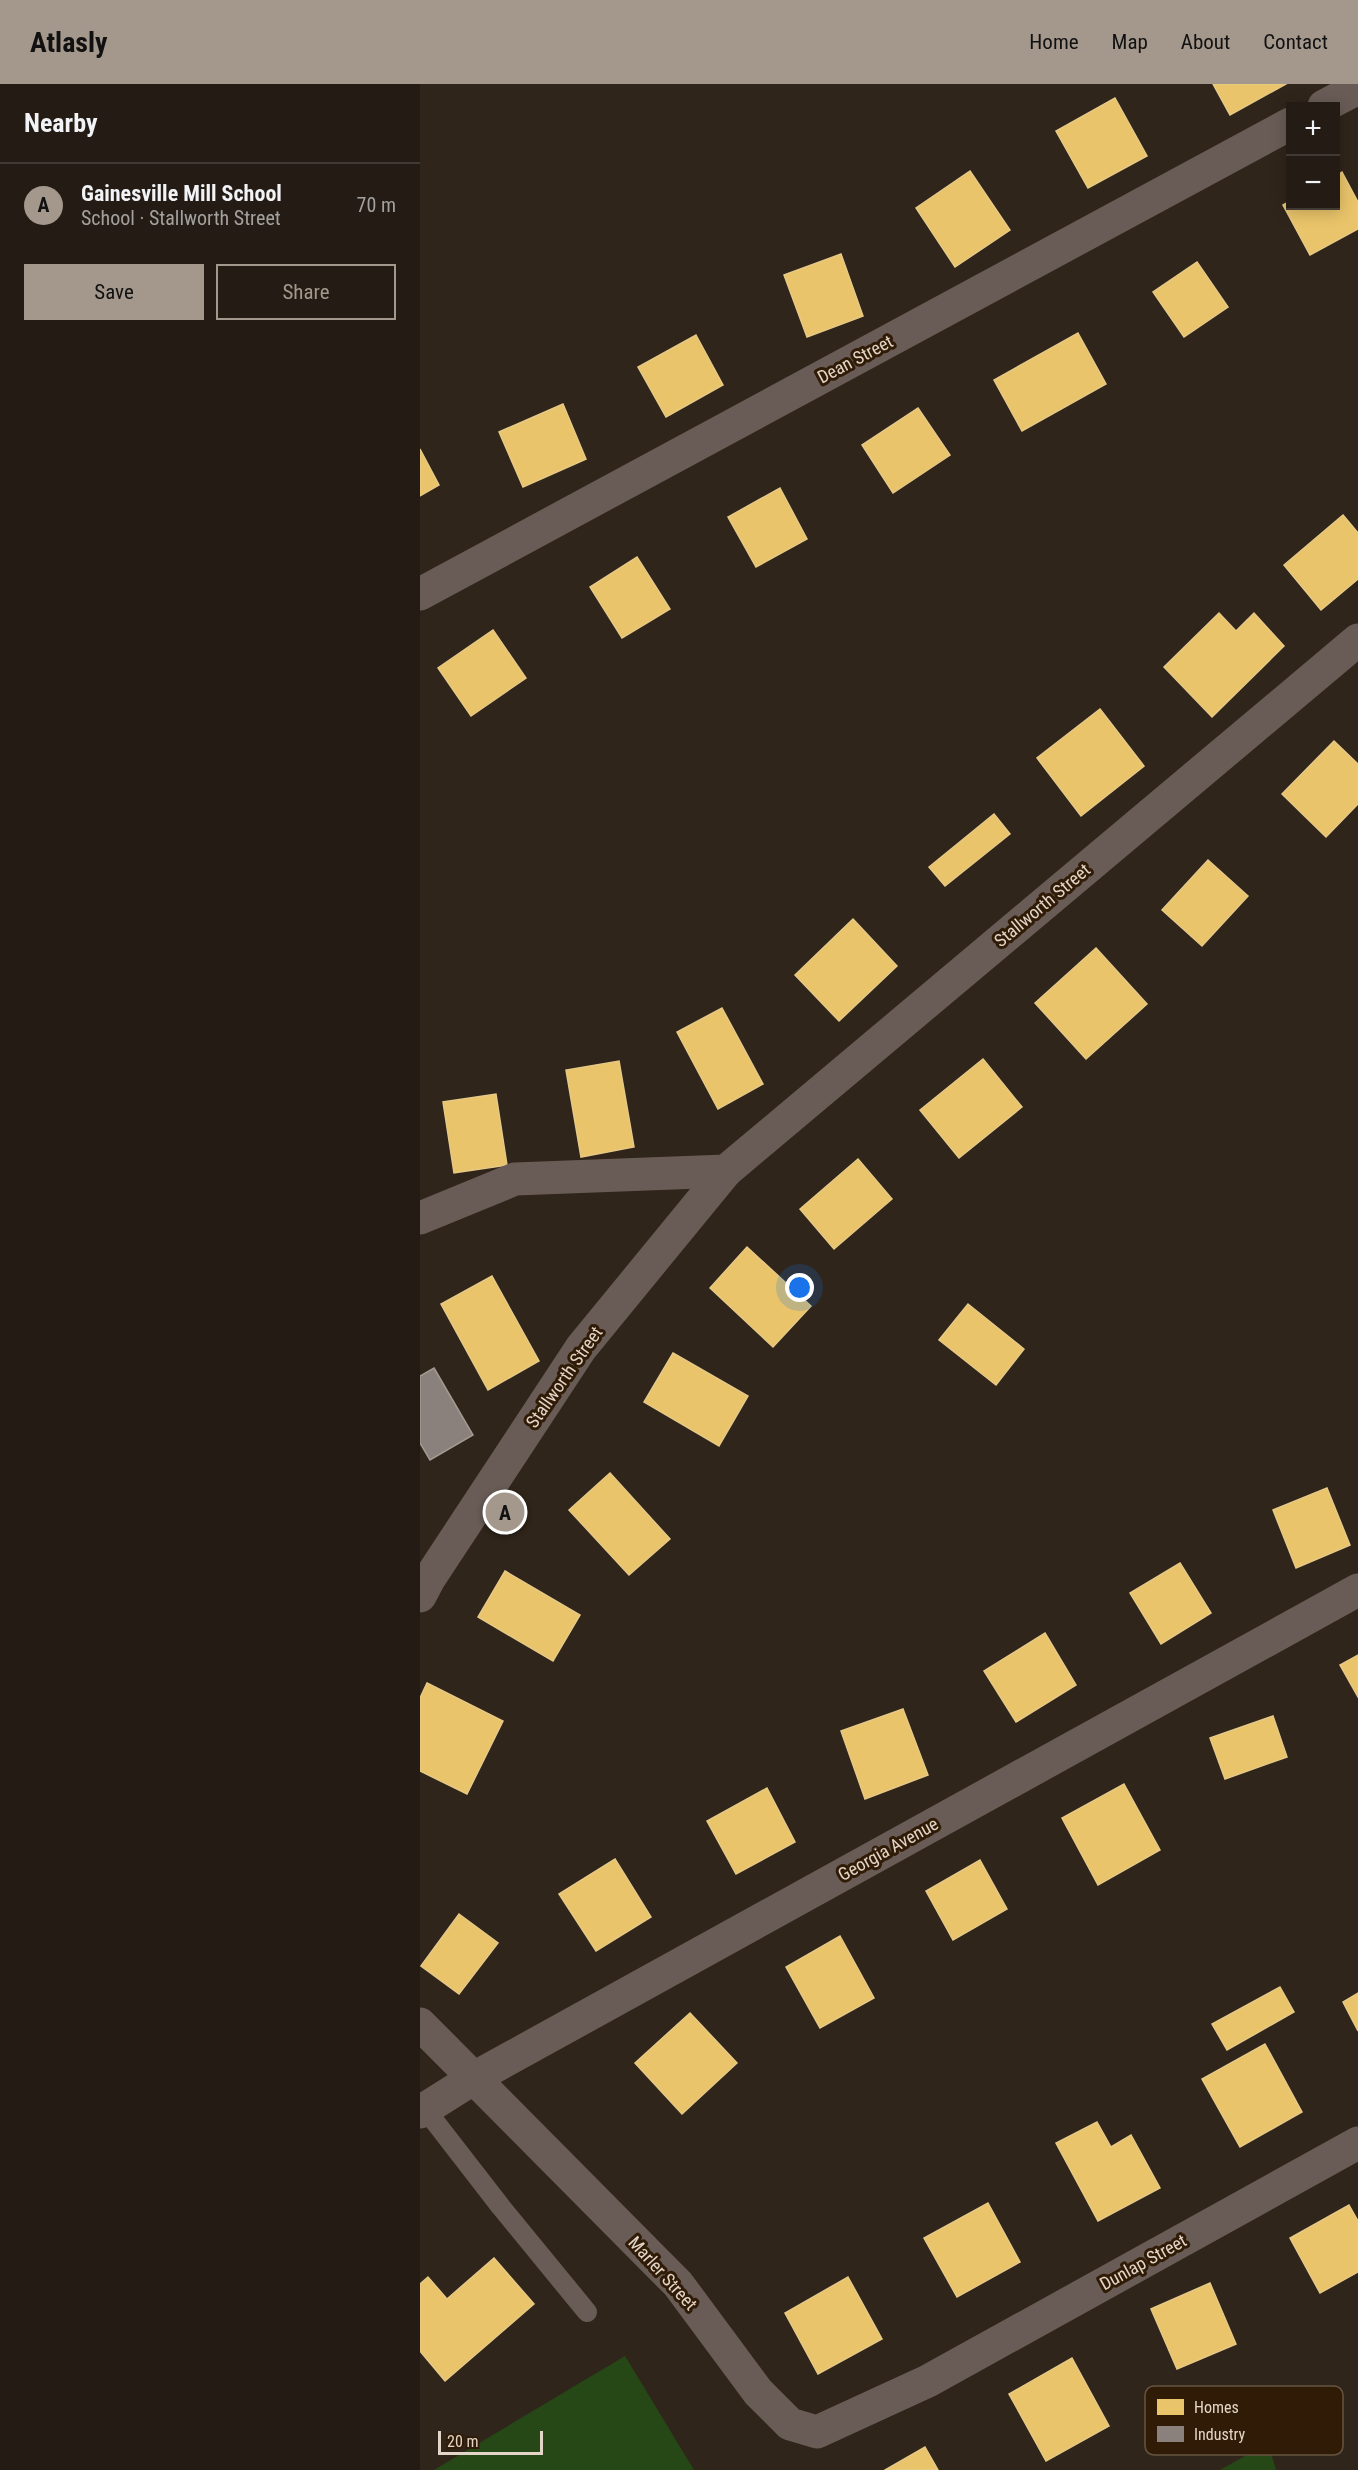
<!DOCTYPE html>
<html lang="en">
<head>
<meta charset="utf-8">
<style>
	:root { --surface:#241c14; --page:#302922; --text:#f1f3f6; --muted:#a3a1a0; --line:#413a34; --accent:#a4978b }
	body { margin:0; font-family:"Roboto Condensed",sans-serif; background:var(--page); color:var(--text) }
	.controls { position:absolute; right:18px; top:18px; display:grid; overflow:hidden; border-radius:0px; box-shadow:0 3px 15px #0003 }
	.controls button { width:54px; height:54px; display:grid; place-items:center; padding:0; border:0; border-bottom:2px solid var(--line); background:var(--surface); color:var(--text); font:30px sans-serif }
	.scale { position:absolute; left:18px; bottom:15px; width:105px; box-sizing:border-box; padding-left:6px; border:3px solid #e3d5c8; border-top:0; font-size:16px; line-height:21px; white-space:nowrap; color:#e3d5c8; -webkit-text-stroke:4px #301c06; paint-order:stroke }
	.you { position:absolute; left:380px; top:1204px; width:21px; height:21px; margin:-15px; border:4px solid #fff; border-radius:50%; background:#1a73e8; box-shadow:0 0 0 9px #1a73e833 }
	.badge { display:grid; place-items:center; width:39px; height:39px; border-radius:50%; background:var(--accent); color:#111; font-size:20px; font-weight:700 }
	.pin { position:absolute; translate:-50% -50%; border:3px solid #fff; box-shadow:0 2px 6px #0006 }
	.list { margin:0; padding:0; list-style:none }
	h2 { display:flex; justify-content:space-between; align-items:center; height:78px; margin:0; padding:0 24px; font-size:26px }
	h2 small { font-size:20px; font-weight:400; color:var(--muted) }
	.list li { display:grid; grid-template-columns:39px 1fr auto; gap:18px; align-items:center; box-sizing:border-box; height:84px; padding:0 24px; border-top:2px solid var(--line) }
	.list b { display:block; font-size:22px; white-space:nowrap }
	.list p { margin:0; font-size:20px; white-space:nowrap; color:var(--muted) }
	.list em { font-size:20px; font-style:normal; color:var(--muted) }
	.actions { display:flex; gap:12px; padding:18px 24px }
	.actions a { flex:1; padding:14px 0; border:2px solid var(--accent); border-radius:0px; text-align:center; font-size:21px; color:var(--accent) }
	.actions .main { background:var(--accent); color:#111 }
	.map { position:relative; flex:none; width:938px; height:2386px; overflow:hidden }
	header { display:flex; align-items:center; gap:36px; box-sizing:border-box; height:84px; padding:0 30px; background:var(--accent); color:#111 }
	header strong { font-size:28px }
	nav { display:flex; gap:33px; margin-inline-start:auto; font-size:21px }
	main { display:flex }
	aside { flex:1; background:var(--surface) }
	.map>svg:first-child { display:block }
	.green { fill:#264817 }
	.homes { fill:#e9c46a; stroke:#e7c986; stroke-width:1.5 }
	.industry { fill:#8a817c; stroke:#a59a93; stroke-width:1.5 }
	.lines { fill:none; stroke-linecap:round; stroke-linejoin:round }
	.lane { stroke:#695c56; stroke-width:20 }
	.street { stroke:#695c56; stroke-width:33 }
	.labels { text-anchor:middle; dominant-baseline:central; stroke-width:6; stroke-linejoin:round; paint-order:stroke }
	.street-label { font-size:18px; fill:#e3d5c8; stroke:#301c06 }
	.key { fill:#301c06; stroke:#665440; stroke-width:1.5 }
	.key-label { font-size:16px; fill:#e3d5c8 }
</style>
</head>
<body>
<header>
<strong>Atlasly</strong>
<nav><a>Home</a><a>Map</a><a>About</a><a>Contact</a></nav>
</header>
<main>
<aside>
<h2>Nearby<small></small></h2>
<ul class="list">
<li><span class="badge">A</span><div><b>Gainesville Mill School</b><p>School · Stallworth Street</p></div><em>70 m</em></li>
</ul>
<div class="actions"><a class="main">Save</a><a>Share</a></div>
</aside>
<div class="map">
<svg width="938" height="2386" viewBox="0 0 938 2386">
	<rect width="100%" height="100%" fill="#30251a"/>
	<!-- green -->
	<g class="green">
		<polygon points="205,2272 274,2386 14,2386"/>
		<polygon points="848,2359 856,2386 800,2386"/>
	</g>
	<!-- homes -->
	<g class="homes">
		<polygon points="793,0 866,0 810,31"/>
		<polygon points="695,14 727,72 668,104 636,47"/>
		<polygon points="550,87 590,146 535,183 496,124"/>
		<polygon points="922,88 938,118 938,145 890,171 863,121 870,117 870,122 916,122 916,92"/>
		<polygon points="421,170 443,232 387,253 364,191"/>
		<polygon points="777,178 808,223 764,253 733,208"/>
		<polygon points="658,249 686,300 602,347 574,296"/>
		<polygon points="276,251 303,301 246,333 218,283"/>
		<polygon points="143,320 166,375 103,403 79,348"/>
		<polygon points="498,324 530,371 473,409 442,361"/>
		<polygon points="0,365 19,401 0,412"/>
		<polygon points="360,404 387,455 336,483 308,433"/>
		<polygon points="923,431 938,449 938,495 901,526 864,481"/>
		<polygon points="217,473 250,525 202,554 170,503"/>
		<polygon points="799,529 816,547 834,529 864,562 792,633 744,583"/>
		<polygon points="73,546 106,594 51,632 18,584"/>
		<polygon points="680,625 724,682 661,732 617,674"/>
		<polygon points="914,657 938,680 938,720 906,753 862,710"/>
		<polygon points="574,730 590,750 525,802 509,783"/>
		<polygon points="788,776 828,812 782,862 742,826"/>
		<polygon points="433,835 477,882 419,937 375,891"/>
		<polygon points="676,864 727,920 666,975 615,919"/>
		<polygon points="302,924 343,1000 298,1025 257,948"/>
		<polygon points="563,975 602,1023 539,1074 500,1026"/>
		<polygon points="199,977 214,1063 161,1073 146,986"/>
		<polygon points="76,1010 87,1081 34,1089 23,1018"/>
		<polygon points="438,1075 472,1115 414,1165 380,1125"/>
		<polygon points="327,1163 391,1222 353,1263 290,1204"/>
		<polygon points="72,1192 119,1277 68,1306 21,1220"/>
		<polygon points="548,1220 604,1265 576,1301 519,1256"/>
		<polygon points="253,1269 328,1312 299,1362 224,1318"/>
		<polygon points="190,1389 250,1455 209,1491 149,1426"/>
		<polygon points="907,1404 930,1461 876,1484 853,1426"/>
		<polygon points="760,1479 791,1529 741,1560 710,1509"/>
		<polygon points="85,1487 160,1531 133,1577 58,1533"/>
		<polygon points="625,1549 656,1601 596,1638 564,1587"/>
		<polygon points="938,1571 938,1613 920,1581"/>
		<polygon points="7,1599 83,1637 47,1710 0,1687 0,1614"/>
		<polygon points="483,1625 508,1691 445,1715 421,1647"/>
		<polygon points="853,1632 867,1673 805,1695 790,1654"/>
		<polygon points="704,1700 740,1766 678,1801 642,1734"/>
		<polygon points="347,1704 375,1758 316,1790 287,1737"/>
		<polygon points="195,1775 231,1833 176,1867 139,1810"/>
		<polygon points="560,1776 587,1825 533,1856 506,1807"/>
		<polygon points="39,1830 78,1859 39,1910 1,1882"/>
		<polygon points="420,1852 454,1914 400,1944 366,1883"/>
		<polygon points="860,1903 874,1928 807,1966 792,1940"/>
		<polygon points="938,1909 938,1947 923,1918"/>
		<polygon points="270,1929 317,1979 262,2030 215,1979"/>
		<polygon points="845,1960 882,2028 820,2063 782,1995"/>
		<polygon points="677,2038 691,2063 711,2051 740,2104 678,2137 636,2059"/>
		<polygon points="568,2119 600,2178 537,2213 504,2154"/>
		<polygon points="929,2121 938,2137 938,2188 900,2209 870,2154"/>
		<polygon points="74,2174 114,2220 25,2297 0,2267 0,2200 8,2193 27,2215"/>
		<polygon points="428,2193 462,2255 398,2290 365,2229"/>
		<polygon points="790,2199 816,2260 757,2285 731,2225"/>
		<polygon points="652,2274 689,2342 626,2377 589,2310"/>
		<polygon points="505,2363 518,2386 465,2386"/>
	</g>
	<!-- industry -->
	<polygon class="industry" points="14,1284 53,1351 10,1376 0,1359 0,1292"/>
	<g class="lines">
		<!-- lane -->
		<polyline class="lane" points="5,2025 81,2123 167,2228"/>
		<!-- street -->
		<g class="street">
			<polyline points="904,22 938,4"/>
			<polyline points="0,510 870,40"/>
			<polyline points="0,1134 95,1095 306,1087 938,556"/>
			<polyline points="0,1512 9,1495 161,1264 306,1087"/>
			<polyline points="0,1940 258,2200 338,2308 370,2340 397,2348 508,2297 938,2059"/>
			<polyline points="0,2028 54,1994 938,1506"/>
		</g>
	</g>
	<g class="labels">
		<!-- street labels -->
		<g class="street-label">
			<text transform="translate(435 275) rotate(-28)">Dean Street</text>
			<text transform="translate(622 821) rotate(-40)">Stallworth Street</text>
			<text transform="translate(144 1293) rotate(-55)">Stallworth Street</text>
			<text transform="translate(468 1765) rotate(-29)">Georgia Avenue</text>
			<text transform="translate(723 2178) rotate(-29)">Dunlap Street</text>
			<text transform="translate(243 2189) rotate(48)">Marler Street</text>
		</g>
	</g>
	<!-- legend -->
	<rect x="725" y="2302" width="198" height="69" rx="9" class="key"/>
	<rect x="737" y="2315" width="27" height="16" fill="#e9c46a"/>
	<rect x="737" y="2342" width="27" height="16" fill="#8a817c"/>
	<g class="key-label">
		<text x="774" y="2329">Homes</text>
		<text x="774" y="2356">Industry</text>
	</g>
</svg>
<div class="controls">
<button>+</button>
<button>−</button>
</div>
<div class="scale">20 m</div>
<div class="you"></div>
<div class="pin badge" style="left:85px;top:1428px">A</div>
</div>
</main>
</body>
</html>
